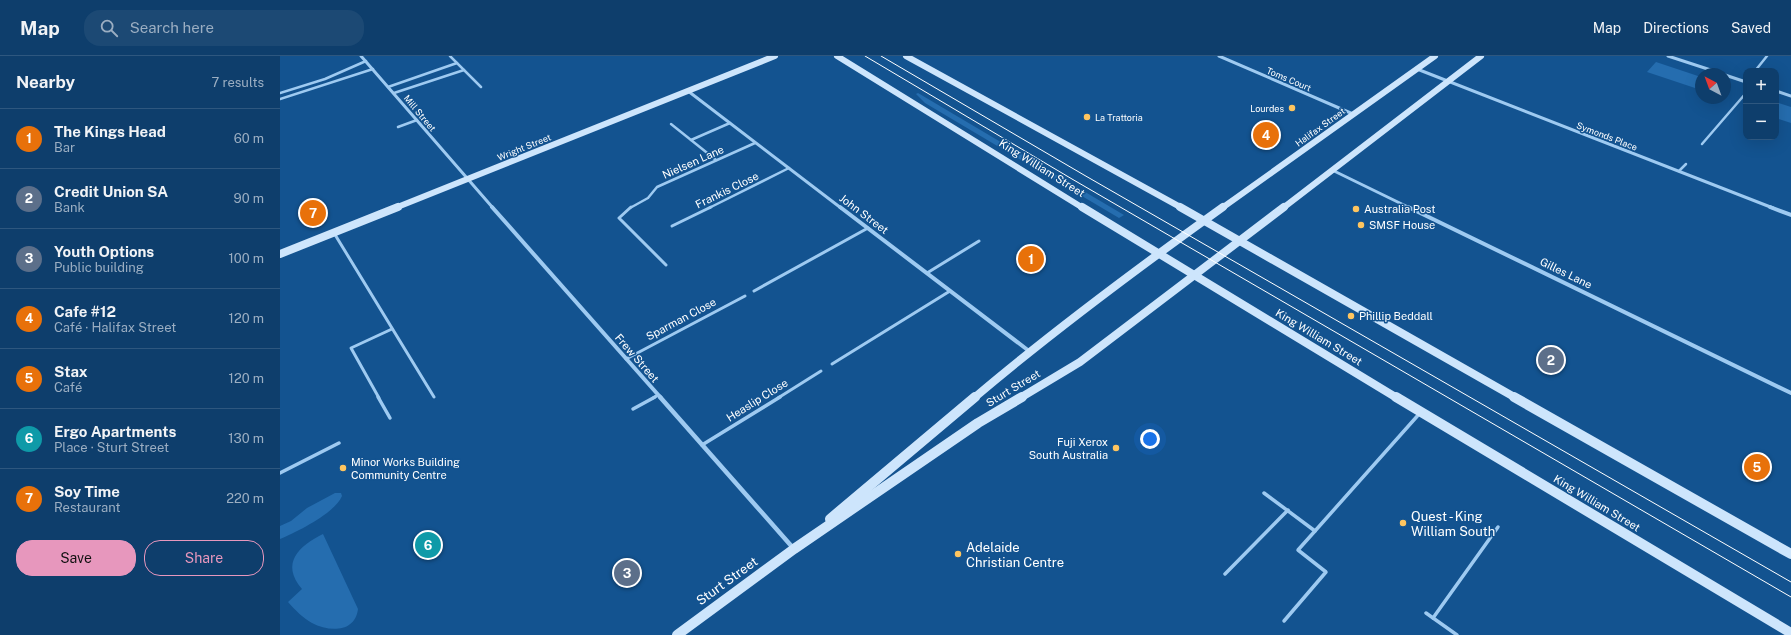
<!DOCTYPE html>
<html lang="en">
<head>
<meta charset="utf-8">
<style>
	:root { --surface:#0e3e6c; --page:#1c4974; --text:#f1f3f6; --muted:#9baec2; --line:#2e577f; --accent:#e797bd }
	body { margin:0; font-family:"Public Sans",sans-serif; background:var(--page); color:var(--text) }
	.controls { position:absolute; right:12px; top:12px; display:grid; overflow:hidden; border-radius:8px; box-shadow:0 4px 16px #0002 }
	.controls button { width:36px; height:36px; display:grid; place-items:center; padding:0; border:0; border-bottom:1px solid var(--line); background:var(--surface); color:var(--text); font:20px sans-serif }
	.compass { position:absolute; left:1415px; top:12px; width:36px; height:36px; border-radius:50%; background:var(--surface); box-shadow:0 4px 16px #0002; rotate:319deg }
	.you { position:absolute; left:870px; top:383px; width:14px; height:14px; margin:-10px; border:3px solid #fff; border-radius:50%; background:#1a73e8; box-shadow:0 0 0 6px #1a73e833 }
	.badge { display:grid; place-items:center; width:26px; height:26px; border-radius:50%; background:var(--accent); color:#fff; font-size:13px; font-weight:700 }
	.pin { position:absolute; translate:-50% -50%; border:2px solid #fff; box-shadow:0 1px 4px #0006 }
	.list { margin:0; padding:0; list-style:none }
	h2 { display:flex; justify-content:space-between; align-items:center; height:52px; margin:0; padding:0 16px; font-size:17px }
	h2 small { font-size:13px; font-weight:400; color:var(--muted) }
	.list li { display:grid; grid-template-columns:26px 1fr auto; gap:12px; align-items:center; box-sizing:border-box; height:60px; padding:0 16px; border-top:1px solid var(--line) }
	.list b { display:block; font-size:15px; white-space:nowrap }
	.list p { margin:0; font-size:13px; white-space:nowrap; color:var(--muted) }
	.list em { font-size:13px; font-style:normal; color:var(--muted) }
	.actions { display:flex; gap:8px; padding:12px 16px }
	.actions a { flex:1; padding:9px 0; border:1px solid var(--accent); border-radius:16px; text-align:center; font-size:14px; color:var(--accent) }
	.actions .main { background:var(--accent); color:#111 }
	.icon { flex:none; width:22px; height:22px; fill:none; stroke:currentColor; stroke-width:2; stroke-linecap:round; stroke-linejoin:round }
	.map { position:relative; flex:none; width:1511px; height:579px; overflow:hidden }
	header { display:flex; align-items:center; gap:24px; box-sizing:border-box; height:56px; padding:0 20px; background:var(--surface); border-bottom:1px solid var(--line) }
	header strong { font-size:19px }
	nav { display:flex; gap:22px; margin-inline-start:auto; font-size:14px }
	.search { width:280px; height:36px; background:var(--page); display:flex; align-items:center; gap:10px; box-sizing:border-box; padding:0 14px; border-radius:16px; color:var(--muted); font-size:15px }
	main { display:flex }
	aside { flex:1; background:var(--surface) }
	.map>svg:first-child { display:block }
	.green { fill:#256daf }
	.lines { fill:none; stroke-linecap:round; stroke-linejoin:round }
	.lane-far2 { stroke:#9ecaf1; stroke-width:2.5 }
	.lane-far1 { stroke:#9ecaf1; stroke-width:3 }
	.lane { stroke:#9ecaf1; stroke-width:3.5 }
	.street-far2 { stroke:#9ecaf1; stroke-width:3 }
	.street-far1 { stroke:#9ecaf1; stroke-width:4 }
	.street { stroke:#9ecaf1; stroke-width:4.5 }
	.secondary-far2 { stroke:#cde5fc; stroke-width:6 }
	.secondary-far1 { stroke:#cde5fc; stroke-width:8 }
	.secondary { stroke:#cde5fc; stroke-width:10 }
	.tram { stroke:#fff; stroke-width:1 }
	.poi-dot { fill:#ffc55f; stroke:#135390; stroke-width:1.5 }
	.labels { text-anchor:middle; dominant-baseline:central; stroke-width:3; stroke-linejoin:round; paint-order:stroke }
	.far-street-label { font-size:9px; fill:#fff; stroke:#135390 }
	.far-poi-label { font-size:9px; fill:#fff; stroke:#135390; text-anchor:end }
	.street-label { font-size:11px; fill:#fff; stroke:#135390 }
	.poi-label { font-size:11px; fill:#fff; stroke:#135390; text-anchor:start }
	.near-poi-label { font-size:13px; fill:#fff; stroke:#135390; text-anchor:start }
	.near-street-label { font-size:13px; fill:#fff; stroke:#135390 }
</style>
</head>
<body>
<header>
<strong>Map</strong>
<div class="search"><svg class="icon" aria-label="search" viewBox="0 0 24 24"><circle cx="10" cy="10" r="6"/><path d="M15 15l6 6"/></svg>Search here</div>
<nav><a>Map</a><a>Directions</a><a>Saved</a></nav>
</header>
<main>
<aside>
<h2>Nearby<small>7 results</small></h2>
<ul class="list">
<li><span class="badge" style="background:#e8710a">1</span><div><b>The Kings Head</b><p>Bar</p></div><em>60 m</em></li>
<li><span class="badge" style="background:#5c6f8a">2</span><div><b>Credit Union SA</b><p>Bank</p></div><em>90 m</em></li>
<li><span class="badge" style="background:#5c6f8a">3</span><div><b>Youth Options</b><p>Public building</p></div><em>100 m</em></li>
<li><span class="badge" style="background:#e8710a">4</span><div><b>Cafe #12</b><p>Café · Halifax Street</p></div><em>120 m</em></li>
<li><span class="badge" style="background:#e8710a">5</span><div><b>Stax</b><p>Café</p></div><em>120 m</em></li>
<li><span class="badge" style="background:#0f9aa8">6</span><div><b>Ergo Apartments</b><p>Place · Sturt Street</p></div><em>130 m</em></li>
<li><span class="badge" style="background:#e8710a">7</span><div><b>Soy Time</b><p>Restaurant</p></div><em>220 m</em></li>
</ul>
<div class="actions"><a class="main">Save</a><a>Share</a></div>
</aside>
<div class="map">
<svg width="1511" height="579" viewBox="0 0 1511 579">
	<rect width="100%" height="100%" fill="#135390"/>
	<!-- green -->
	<g class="green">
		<polygon points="1376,6 1421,21 1421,34 1367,16"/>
		<polygon points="638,37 844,159 839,162 645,47 636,38"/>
		<polygon points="1496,46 1511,51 1511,67 1496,62"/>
		<path d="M 55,437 L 61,437 L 62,440 C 55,457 17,476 0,483 L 0,470 L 11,465 L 27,452 Z"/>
		<path d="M 43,478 L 78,553 C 75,577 49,576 32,567 C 23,562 15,554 8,546 L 22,533 C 0,507 19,490 43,478 Z"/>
	</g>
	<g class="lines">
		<!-- lane-far2 -->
		<g class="lane-far2">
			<polyline points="170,0 201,31"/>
			<polyline points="1475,15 1487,0"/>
			<polyline points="108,31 177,7"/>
			<polyline points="0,37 45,23 86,5"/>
			<polyline points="114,37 184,14"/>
			<polyline points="0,43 93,13"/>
			<polyline points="391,68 436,104"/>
			<polyline points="118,71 137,64"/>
			<polyline points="411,84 450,67"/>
			<polyline points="1422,88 1466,37"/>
			<polyline points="1399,115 1406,108"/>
			<polyline points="350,152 368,142 377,131 475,87"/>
			<polyline points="429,152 509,112"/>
		</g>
		<!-- lane-far1 -->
		<g class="lane-far1">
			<polyline points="351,151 339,162 386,209"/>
			<polyline points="392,170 431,151"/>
			<polyline points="54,177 154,341"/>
			<polyline points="647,217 699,185"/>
			<polyline points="474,235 588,172"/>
			<polyline points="346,303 465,240"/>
			<polyline points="552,308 670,235"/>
			<polyline points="99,342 71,292 112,273"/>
			<polyline points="373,342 378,339"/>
			<polyline points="498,342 541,315"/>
		</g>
		<!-- lane -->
		<g class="lane">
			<polyline points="98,341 110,362"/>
			<polyline points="353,353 375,341"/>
			<polyline points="422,389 500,341"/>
			<polyline points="0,417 59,387"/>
			<polyline points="984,437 1035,475 1140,357"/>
			<polyline points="945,518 1008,454"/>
			<polyline points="1146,557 1177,579"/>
			<polyline points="1153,562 1218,471"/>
			<polyline points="1004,565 1046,516 1018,494 1035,475"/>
		</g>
		<!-- street-far2 -->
		<g class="street-far2">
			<polyline points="81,0 213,152"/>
			<polyline points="939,0 1073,58"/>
			<polyline points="1388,0 1443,18"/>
			<polyline points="1137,13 1493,152"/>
			<polyline points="1445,19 1466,26"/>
			<polyline points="408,35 561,152"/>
			<polyline points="1496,35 1511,40"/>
			<polyline points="1052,114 1130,152"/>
		</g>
		<!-- street-far1 -->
		<g class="street-far1">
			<polyline points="212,151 381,342"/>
			<polyline points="560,151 749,295"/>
			<polyline points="1128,151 1511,337"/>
			<polyline points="1490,151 1511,159"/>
		</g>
		<!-- street -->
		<polyline class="street" points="380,341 514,493"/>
		<!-- secondary-far2 -->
		<g class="secondary-far2">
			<polyline points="557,0 803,152"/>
			<polyline points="626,0 902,152"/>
			<polyline points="115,152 495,0"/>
			<polyline points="942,152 1155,0"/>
			<polyline points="1003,152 1201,0"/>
		</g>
		<!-- secondary-far1 -->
		<g class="secondary-far1">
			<polyline points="802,151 1117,342"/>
			<polyline points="900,151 1236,342"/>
			<polyline points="0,198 118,151"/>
			<path d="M 694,342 C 774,274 858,212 943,151"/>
			<polyline points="740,342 800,306 1004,151"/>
		</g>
		<!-- secondary -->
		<g class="secondary">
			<polyline points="1116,341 1511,577"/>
			<polyline points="1234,341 1511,498"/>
			<polyline points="550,463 695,341"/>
			<polyline points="397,579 514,493 698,367 742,341"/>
		</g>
		<!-- tram -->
		<g class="tram">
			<polyline points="585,0 792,123 1511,541"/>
			<polyline points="601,0 804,119 1511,526"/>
		</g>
	</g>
	<!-- markers -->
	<g class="poi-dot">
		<circle cx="1012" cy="52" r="4"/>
		<circle cx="807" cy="61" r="4"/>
		<circle cx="1076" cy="153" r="4"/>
		<circle cx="1081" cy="169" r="4"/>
		<circle cx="1071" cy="260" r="4"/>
		<circle cx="836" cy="392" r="4"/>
		<circle cx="63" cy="412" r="4"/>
		<circle cx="1123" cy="467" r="4"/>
		<circle cx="678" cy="498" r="4"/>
	</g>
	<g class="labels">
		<!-- far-street labels -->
		<g class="far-street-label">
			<text transform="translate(1009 23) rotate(23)">Toms Court</text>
			<text transform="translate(140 57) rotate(50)">Mill Street</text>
			<text transform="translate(1040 71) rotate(-36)">Halifax Street</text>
			<text transform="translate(1327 80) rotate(21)">Symonds Place</text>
			<text transform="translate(244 91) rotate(-22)">Wright Street</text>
		</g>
		<!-- far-poi labels -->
		<g class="far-poi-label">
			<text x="1004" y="52">Lourdes</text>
			<text x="815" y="61" text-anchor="start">La Trattoria</text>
		</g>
		<!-- street labels -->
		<g class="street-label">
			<text transform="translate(413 106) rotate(-24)">Nielsen Lane</text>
			<text transform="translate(762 112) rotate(32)">King William Street</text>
			<text transform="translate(447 134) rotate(-26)">Frankis Close</text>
			<text transform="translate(584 158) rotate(37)">John Street</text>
			<text transform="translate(1286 217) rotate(26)">Gilles Lane</text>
			<text transform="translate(401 263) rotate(-28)">Sparman Close</text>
			<text transform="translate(1039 281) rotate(31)">King William Street</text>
			<text transform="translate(357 302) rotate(49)">Frew Street</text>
			<text transform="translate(733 332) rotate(-31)">Sturt Street</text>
			<text transform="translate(477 344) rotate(-32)">Heaslip Close</text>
			<text transform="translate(1317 447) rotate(31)">King William Street</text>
		</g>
		<!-- poi labels -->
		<g class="poi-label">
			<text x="1084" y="153">Australia Post</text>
			<text x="1089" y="169">SMSF House</text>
			<text x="1079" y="260">Phillip Beddall</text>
			<text x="828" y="386" text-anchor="end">Fuji Xerox<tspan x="828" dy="13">South Australia</tspan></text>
			<text x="71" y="406">Minor Works Building<tspan x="71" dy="13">Community Centre</tspan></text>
		</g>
		<!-- near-poi labels -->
		<g class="near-poi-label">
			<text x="1131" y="460">Quest - King<tspan x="1131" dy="15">William South</tspan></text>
			<text x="686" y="491">Adelaide<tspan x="686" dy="15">Christian Centre</tspan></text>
		</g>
		<!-- near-street labels -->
		<g class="near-street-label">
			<text transform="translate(447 525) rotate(-36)">Sturt Street</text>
		</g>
	</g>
</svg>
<div class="controls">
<button>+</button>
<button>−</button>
</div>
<svg class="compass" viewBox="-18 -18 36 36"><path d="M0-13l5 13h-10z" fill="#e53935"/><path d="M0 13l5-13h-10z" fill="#9baec2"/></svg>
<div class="you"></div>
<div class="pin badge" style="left:751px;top:203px;background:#e8710a">1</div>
<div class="pin badge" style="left:1271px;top:304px;background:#5c6f8a">2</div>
<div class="pin badge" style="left:347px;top:517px;background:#5c6f8a">3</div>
<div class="pin badge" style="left:986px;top:79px;background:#e8710a">4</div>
<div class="pin badge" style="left:1477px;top:411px;background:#e8710a">5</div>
<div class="pin badge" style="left:148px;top:489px;background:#0f9aa8">6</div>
<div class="pin badge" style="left:33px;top:157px;background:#e8710a">7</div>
</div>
</main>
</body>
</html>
